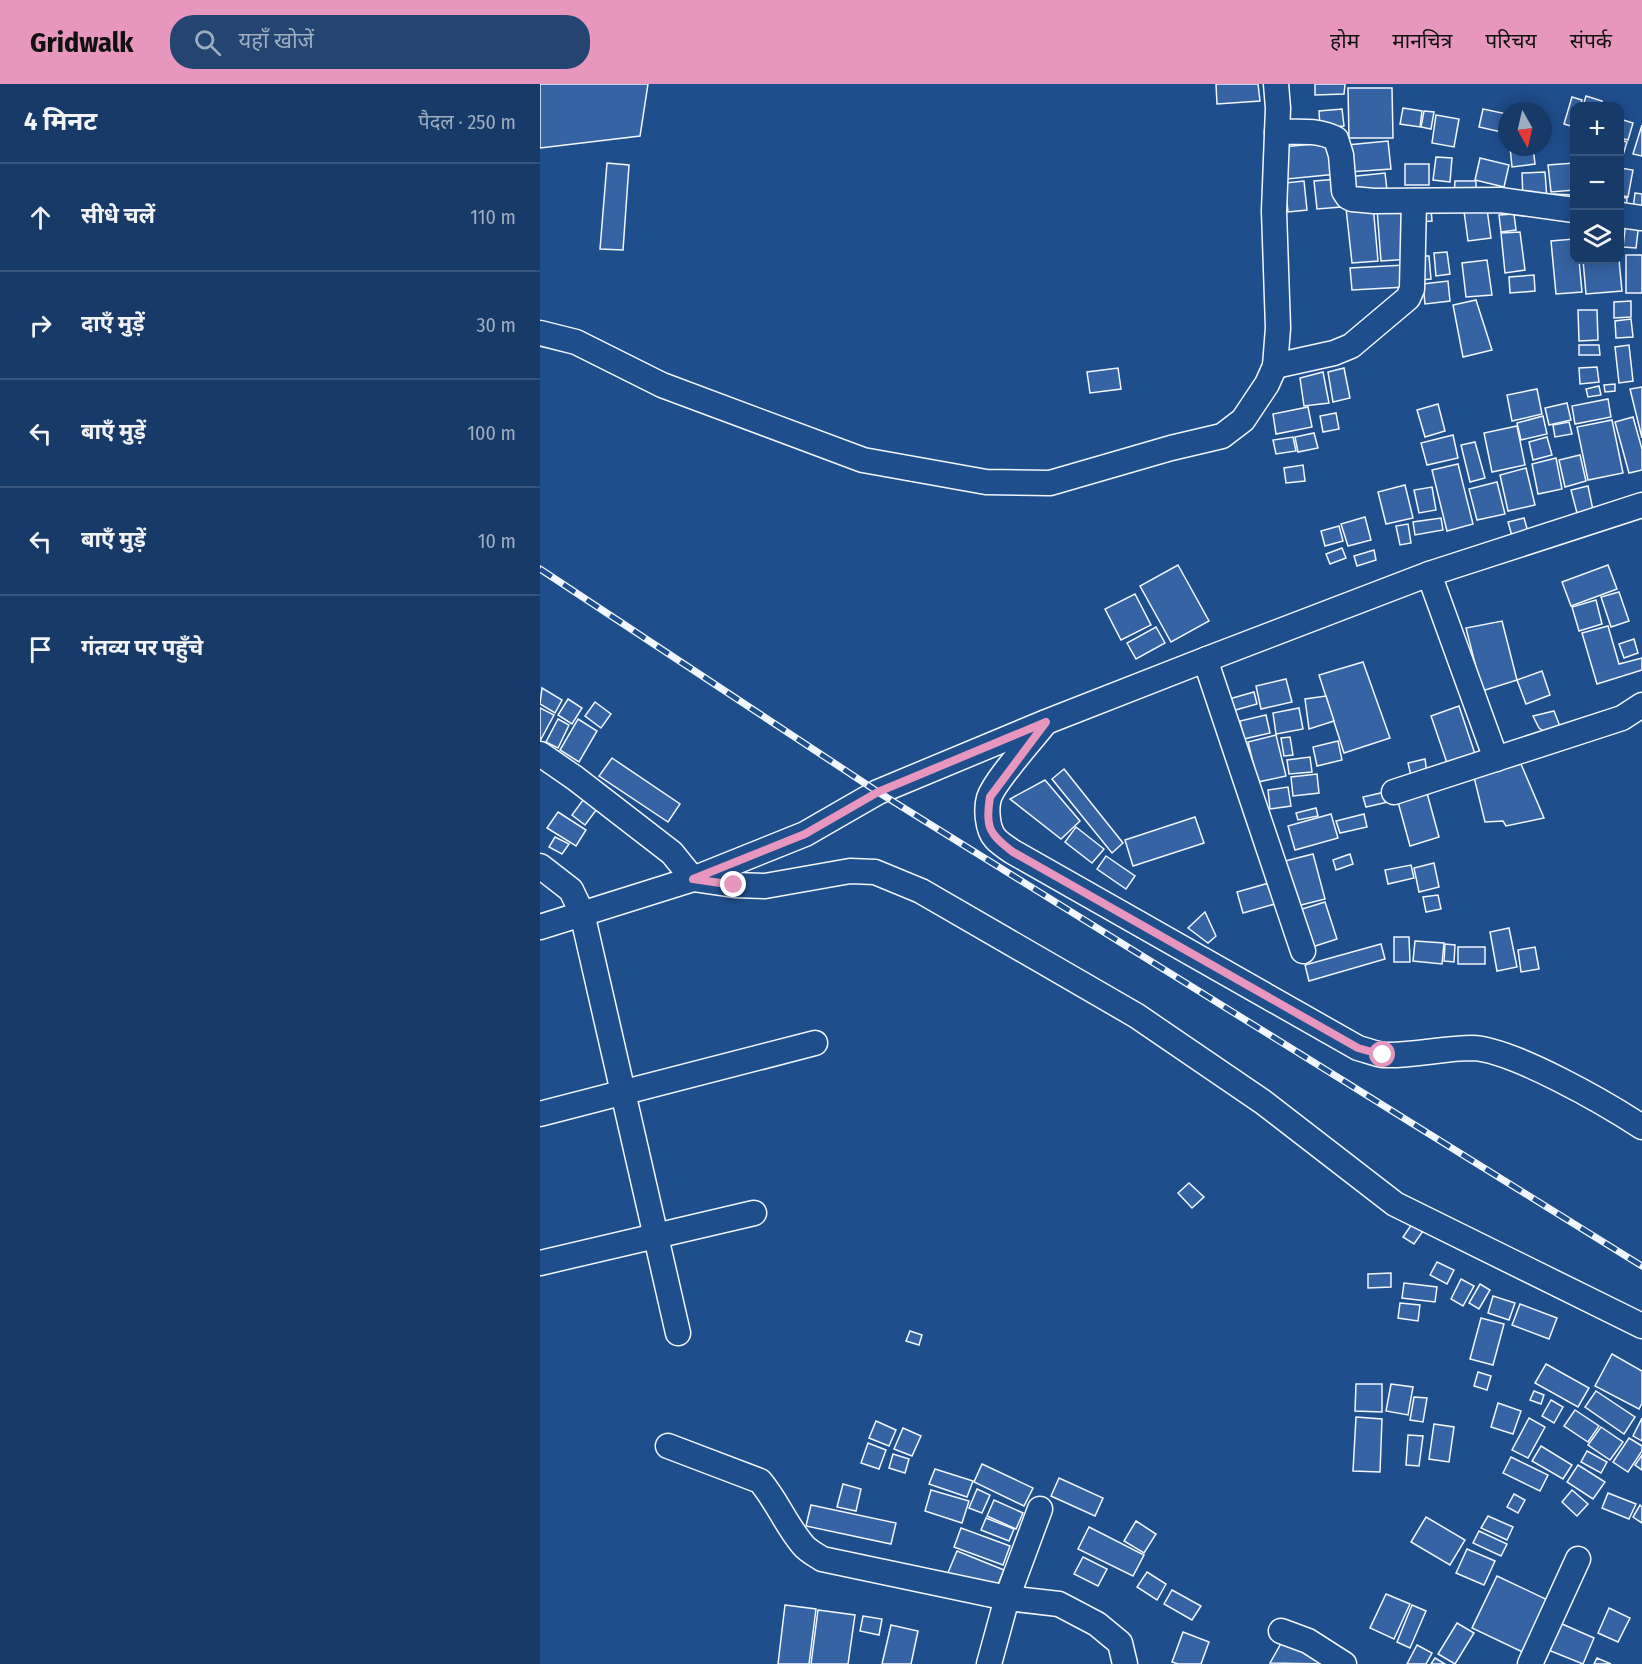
<!DOCTYPE html>
<html lang="hi">
<head>
<meta charset="utf-8">
<style>
	:root { --surface:#173a69; --page:#244571; --text:#f1f3f6; --muted:#9eadc0; --line:#36547d; --accent:#e797bd }
	body { margin:0; font-family:"Fira Sans Condensed","Noto Sans Devanagari",sans-serif; background:var(--page); color:var(--text) }
	.controls { position:absolute; right:18px; top:18px; display:grid; overflow:hidden; border-radius:12px; box-shadow:0 3px 15px #0003 }
	.controls button { width:54px; height:54px; display:grid; place-items:center; padding:0; border:0; border-bottom:2px solid var(--line); background:var(--surface); color:var(--text); font:30px sans-serif }
	.compass { position:absolute; left:958px; top:18px; width:54px; height:54px; border-radius:50%; background:var(--surface); box-shadow:0 3px 15px #0003; rotate:172deg }
	.stop { position:absolute; width:18px; height:18px; margin:-14px; border:4px solid #e797bd; border-radius:50%; background:#fff }
	.stop.end { background:#e797bd; border-color:#fff; box-shadow:0 2px 6px #0008 }
	.list { margin:0; padding:0; list-style:none }
	h2 { display:flex; justify-content:space-between; align-items:center; height:78px; margin:0; padding:0 24px; font-size:26px }
	h2 small { font-size:20px; font-weight:400; color:var(--muted) }
	.list li { display:grid; grid-template-columns:39px 1fr auto; gap:18px; align-items:center; box-sizing:border-box; height:108px; padding:0 24px; border-top:2px solid var(--line) }
	.list b { display:block; font-size:22px; white-space:nowrap }
	.list em { font-size:20px; font-style:normal; color:var(--muted) }
	.icon { flex:none; width:33px; height:33px; fill:none; stroke:currentColor; stroke-width:2; stroke-linecap:round; stroke-linejoin:round }
	.map { position:relative; flex:none; width:1102px; height:1580px; overflow:hidden }
	header { display:flex; align-items:center; gap:36px; box-sizing:border-box; height:84px; padding:0 30px; background:var(--accent); color:#111 }
	header strong { font-size:28px }
	nav { display:flex; gap:33px; margin-inline-start:auto; font-size:21px }
	.search { width:420px; height:54px; background:var(--page); display:flex; align-items:center; gap:15px; box-sizing:border-box; padding:0 21px; border-radius:24px; color:var(--muted); font-size:22px }
	main { display:flex }
	aside { flex:1; background:var(--surface) }
	.map>svg:first-child { display:block }
	.building { fill:#3563a3; stroke:#f2f6ff; stroke-width:1.5 }
	.lines { fill:none; stroke-linecap:round; stroke-linejoin:round }
	.street-casing { stroke:#f2f6ff; stroke-width:27 }
	.street { stroke:#1f4e8c; stroke-width:24 }
	.rail-casing { stroke:#f2f6ff; stroke-width:7 }
	.rail { stroke:#1f4e8c; stroke-width:4.5; stroke-dasharray:14; stroke-linecap:butt }
	.route { stroke:#e797bd; stroke-width:8 }
</style>
</head>
<body>
<header>
<strong>Gridwalk</strong>
<div class="search"><svg class="icon" aria-label="search" viewBox="0 0 24 24"><circle cx="10" cy="10" r="6"/><path d="M15 15l6 6"/></svg>यहाँ खोजें</div>
<nav><a>होम</a><a>मानचित्र</a><a>परिचय</a><a>संपर्क</a></nav>
</header>
<main>
<aside>
<h2>4 मिनट<small>पैदल · 250 m</small></h2>
<ul class="list">
<li><svg class="icon" aria-label="ahead" viewBox="0 0 24 24"><path d="M12 20V5M6 11l6-6 6 6"/></svg><div><b>सीधे चलें</b></div><em>110 m</em></li>
<li><svg class="icon" aria-label="right" viewBox="0 0 24 24"><path d="M7 20v-9h11M14 6l5 5-5 5"/></svg><div><b>दाएँ मुड़ें</b></div><em>30 m</em></li>
<li><svg class="icon" aria-label="left" viewBox="0 0 24 24"><path d="M17 20v-9H6M10 6l-5 5 5 5"/></svg><div><b>बाएँ मुड़ें</b></div><em>100 m</em></li>
<li><svg class="icon" aria-label="left" viewBox="0 0 24 24"><path d="M17 20v-9H6M10 6l-5 5 5 5"/></svg><div><b>बाएँ मुड़ें</b></div><em>10 m</em></li>
<li><svg class="icon" aria-label="arrive" viewBox="0 0 24 24"><path d="M6 21V4h12l-3 4 3 4H6"/></svg><div><b>गंतव्य पर पहुँचे</b></div></li>
</ul>
</aside>
<div class="map">
<svg width="1102" height="1580" viewBox="0 0 1102 1580">
	<rect width="100%" height="100%" fill="#1f4e8c"/>
	<!-- building -->
	<g class="building">
		<polygon points="0,0 108,0 100,52 0,64"/>
		<polygon points="676,0 718,0 720,17 677,20"/>
		<polygon points="775,0 805,0 804,10 775,11"/>
		<polygon points="808,4 852,4 853,54 809,54"/>
		<polygon points="1046,12 1062,17 1061,22 1043,22"/>
		<polygon points="1032,13 1042,16 1040,22 1034,22 1034,43 1024,40"/>
		<polygon points="863,24 882,27 880,43 860,40"/>
		<polygon points="802,25 804,42 780,44 779,27"/>
		<polygon points="943,25 967,30 966,49 939,43"/>
		<polygon points="884,27 894,28 891,45 881,43"/>
		<polygon points="896,31 919,35 914,63 892,59"/>
		<polygon points="1080,35 1093,39 1088,56 1080,54"/>
		<polygon points="1102,41 1102,72 1093,70"/>
		<polygon points="1080,56 1087,58 1083,71 1080,70"/>
		<polygon points="848,57 851,85 809,88 807,61"/>
		<polygon points="793,58 797,90 747,95 743,63"/>
		<polygon points="970,63 993,63 995,80 972,83"/>
		<polygon points="896,73 912,74 910,98 893,96"/>
		<polygon points="940,74 969,81 964,103 935,96"/>
		<polygon points="67,79 89,81 83,166 60,165"/>
		<polygon points="1034,79 1034,106 1011,108 1008,81"/>
		<rect x="865" y="80" width="24" height="21"/>
		<polygon points="1080,84 1093,86 1088,113 1080,111"/>
		<polygon points="1005,88 1007,115 983,116 982,89"/>
		<polygon points="845,89 847,106 809,110 807,93"/>
		<polygon points="798,95 801,123 777,125 774,97"/>
		<polygon points="764,97 767,126 748,128 745,99"/>
		<polygon points="915,97 936,97 936,112 914,111"/>
		<polygon points="1095,109 1102,110 1102,126 1093,125"/>
		<polygon points="1014,110 1034,111 1034,121 1014,121"/>
		<polygon points="1080,113 1087,114 1086,127 1080,126"/>
		<polygon points="833,121 838,177 812,179 806,124"/>
		<polygon points="867,123 871,175 841,177 837,125"/>
		<polygon points="891,125 892,137 879,138 879,126"/>
		<polygon points="947,125 951,154 928,157 924,127"/>
		<polygon points="974,130 976,146 961,148 959,131"/>
		<polygon points="1086,138 1099,139 1096,164 1083,163"/>
		<polygon points="980,148 985,186 965,189 961,149"/>
		<polygon points="1034,155 1034,176 1039,176 1042,208 1016,210 1011,157"/>
		<polygon points="907,168 910,190 896,192 894,169"/>
		<rect x="1086" y="171" width="16" height="38"/>
		<polygon points="878,172 889,172 891,195 881,196"/>
		<polygon points="947,176 952,211 926,213 922,179"/>
		<polygon points="1043,176 1079,176 1082,207 1046,210"/>
		<polygon points="865,181 866,203 812,206 810,184"/>
		<polygon points="994,191 995,207 970,209 969,193"/>
		<polygon points="908,197 910,217 885,220 883,200"/>
		<polygon points="936,216 952,266 923,273 913,221"/>
		<polygon points="1091,217 1091,233 1074,234 1074,218"/>
		<polygon points="1038,226 1057,226 1058,256 1039,257"/>
		<polygon points="1091,235 1093,253 1076,254 1075,237"/>
		<polygon points="1039,261 1059,261 1060,271 1039,271"/>
		<polygon points="1089,261 1093,297 1079,299 1075,263"/>
		<polygon points="1057,283 1059,298 1040,300 1039,284"/>
		<polygon points="578,284 581,305 550,309 547,288"/>
		<polygon points="804,284 810,314 793,318 788,288"/>
		<polygon points="783,288 789,319 764,322 760,294"/>
		<polygon points="1075,300 1075,307 1065,308 1064,301"/>
		<polygon points="1059,302 1061,311 1048,313 1046,305"/>
		<polygon points="1102,303 1102,354 1090,305"/>
		<polygon points="997,305 1002,330 972,337 967,311"/>
		<polygon points="1068,315 1071,333 1035,340 1032,322"/>
		<polygon points="1027,319 1031,336 1009,341 1005,324"/>
		<polygon points="898,320 905,347 885,353 877,326"/>
		<polygon points="768,323 772,343 736,350 733,330"/>
		<polygon points="796,329 799,345 783,348 780,332"/>
		<polygon points="1003,332 1007,350 981,356 977,339"/>
		<polygon points="1093,333 1102,365 1102,386 1089,389 1075,338"/>
		<polygon points="1072,336 1083,389 1048,396 1037,343"/>
		<polygon points="1029,338 1032,350 1015,353 1013,341"/>
		<polygon points="977,342 985,381 952,388 944,349"/>
		<polygon points="774,349 778,364 758,368 755,353"/>
		<polygon points="913,351 918,374 887,381 881,359"/>
		<polygon points="753,353 756,367 736,370 733,356"/>
		<polygon points="1007,353 1012,371 993,376 989,358"/>
		<polygon points="935,358 945,394 930,398 921,361"/>
		<polygon points="1040,371 1046,397 1025,403 1019,376"/>
		<polygon points="1016,374 1022,405 998,410 992,380"/>
		<polygon points="918,380 933,440 907,447 892,386"/>
		<polygon points="763,381 765,397 746,399 744,384"/>
		<polygon points="986,384 995,421 968,427 960,391"/>
		<polygon points="957,398 965,430 937,436 929,405"/>
		<polygon points="865,401 873,434 846,440 838,408"/>
		<polygon points="1048,402 1053,426 1037,429 1031,406"/>
		<polygon points="892,403 896,426 879,429 874,406"/>
		<polygon points="825,433 831,456 808,462 801,440"/>
		<polygon points="901,434 903,446 875,451 873,438"/>
		<polygon points="984,434 988,448 972,452 968,438"/>
		<polygon points="868,440 871,459 860,461 856,442"/>
		<polygon points="799,442 803,457 785,462 781,447"/>
		<polygon points="802,464 806,474 790,480 786,470"/>
		<polygon points="834,466 836,476 817,482 814,472"/>
		<polygon points="638,481 669,537 631,558 600,502"/>
		<polygon points="1068,481 1077,505 1031,522 1022,498"/>
		<polygon points="1079,508 1089,537 1071,543 1061,513"/>
		<polygon points="595,510 611,541 581,556 565,525"/>
		<polygon points="1056,516 1062,540 1039,547 1032,523"/>
		<polygon points="962,537 977,596 942,607 926,544"/>
		<polygon points="1068,542 1079,580 1102,574 1102,586 1057,600 1042,549"/>
		<polygon points="616,543 625,559 596,575 587,559"/>
		<polygon points="1094,555 1098,569 1084,574 1079,560"/>
		<polygon points="823,578 850,654 804,669 779,591"/>
		<polygon points="1002,587 1010,611 986,620 977,596"/>
		<polygon points="746,595 752,618 721,625 716,602"/>
		<polygon points="2,604 22,616 15,629 0,620"/>
		<polygon points="714,608 717,620 692,627 689,615"/>
		<polygon points="786,612 794,637 769,645 765,615"/>
		<polygon points="28,615 42,624 32,640 18,631"/>
		<polygon points="55,618 71,630 61,644 45,632"/>
		<polygon points="919,622 935,670 907,679 891,632"/>
		<polygon points="0,624 14,631 0,657"/>
		<polygon points="759,624 763,645 736,650 733,629"/>
		<polygon points="1014,627 1021,645 1008,650 999,644 993,632"/>
		<polygon points="726,631 730,649 704,655 700,637"/>
		<polygon points="18,635 29,641 18,664 6,658"/>
		<polygon points="38,635 57,647 39,678 20,666"/>
		<polygon points="736,651 746,692 718,698 708,658"/>
		<polygon points="750,653 753,671 744,672 741,654"/>
		<polygon points="798,657 802,676 777,682 773,663"/>
		<polygon points="770,673 772,688 749,690 747,676"/>
		<polygon points="72,674 140,720 128,738 59,692"/>
		<polygon points="885,675 887,689 871,692 868,679"/>
		<polygon points="981,680 1004,734 966,742 963,737 945,738 934,693"/>
		<polygon points="524,685 583,759 572,769 512,695"/>
		<polygon points="777,690 779,709 753,712 751,693"/>
		<polygon points="505,696 540,737 521,755 470,715"/>
		<polygon points="748,703 751,722 730,725 728,706"/>
		<polygon points="845,708 848,718 826,723 823,713"/>
		<polygon points="887,709 899,753 870,762 858,718"/>
		<polygon points="43,716 57,725 45,741 32,731"/>
		<polygon points="776,724 778,732 758,736 756,729"/>
		<polygon points="18,728 46,746 36,762 7,744"/>
		<polygon points="791,730 798,754 755,766 748,742"/>
		<polygon points="824,730 827,743 800,749 796,737"/>
		<polygon points="655,733 664,759 593,782 585,756"/>
		<polygon points="536,743 564,765 552,779 525,758"/>
		<polygon points="15,753 29,760 22,770 9,763"/>
		<polygon points="773,770 785,815 757,822 745,777"/>
		<polygon points="810,770 813,780 796,786 793,776"/>
		<polygon points="566,772 595,792 586,805 557,785"/>
		<polygon points="894,779 899,803 879,808 874,784"/>
		<polygon points="871,781 874,794 848,800 845,786"/>
		<polygon points="736,797 742,818 703,829 697,808"/>
		<polygon points="898,811 901,825 886,828 883,813"/>
		<polygon points="785,818 797,855 772,863 759,826"/>
		<polygon points="665,828 676,852 668,859 648,844"/>
		<polygon points="969,844 977,883 957,887 950,848"/>
		<polygon points="854,853 869,853 870,878 854,878"/>
		<polygon points="875,857 904,859 902,880 873,877"/>
		<polygon points="841,860 845,875 769,897 765,881"/>
		<polygon points="905,860 915,861 914,878 904,877"/>
		<rect x="918" y="863" width="27" height="17"/>
		<polygon points="995,863 999,885 981,888 978,866"/>
		<polygon points="649,1099 664,1113 652,1124 638,1109"/>
		<polygon points="872,1140 883,1147 874,1160 863,1153"/>
		<polygon points="897,1178 914,1186 907,1200 890,1191"/>
		<polygon points="851,1189 851,1203 828,1204 828,1190"/>
		<polygon points="921,1195 934,1202 923,1222 911,1215"/>
		<polygon points="864,1199 897,1203 895,1218 862,1214"/>
		<polygon points="940,1200 950,1206 939,1225 929,1219"/>
		<polygon points="953,1212 975,1219 969,1236 948,1229"/>
		<polygon points="860,1219 880,1221 878,1237 858,1234"/>
		<polygon points="980,1220 1017,1234 1009,1255 972,1241"/>
		<polygon points="941,1234 964,1240 953,1281 930,1275"/>
		<polygon points="370,1247 382,1251 379,1261 366,1257"/>
		<polygon points="1072,1270 1102,1287 1102,1319 1099,1325 1055,1302"/>
		<polygon points="1006,1280 1049,1304 1038,1323 995,1299"/>
		<polygon points="938,1288 951,1292 947,1306 934,1302"/>
		<polygon points="816,1300 842,1300 842,1328 815,1327"/>
		<polygon points="851,1300 873,1303 868,1331 846,1327"/>
		<polygon points="994,1307 1004,1311 1001,1320 990,1316"/>
		<polygon points="1056,1307 1095,1333 1084,1350 1045,1323"/>
		<polygon points="874,1313 887,1314 883,1338 870,1336"/>
		<polygon points="1011,1316 1023,1323 1014,1339 1002,1332"/>
		<polygon points="958,1319 981,1327 973,1350 951,1343"/>
		<polygon points="1035,1326 1059,1342 1048,1358 1024,1342"/>
		<polygon points="816,1333 842,1335 840,1388 813,1387"/>
		<polygon points="989,1334 1005,1343 988,1374 972,1366"/>
		<polygon points="1102,1334 1102,1357 1093,1352"/>
		<polygon points="336,1337 356,1346 349,1362 329,1354"/>
		<polygon points="894,1340 914,1343 909,1378 889,1375"/>
		<polygon points="1061,1343 1083,1358 1070,1376 1048,1361"/>
		<polygon points="363,1344 381,1352 372,1372 354,1365"/>
		<polygon points="868,1351 883,1352 879,1382 866,1381"/>
		<polygon points="1089,1354 1102,1362 1102,1367 1088,1388 1073,1378"/>
		<polygon points="328,1359 346,1366 339,1385 321,1379"/>
		<polygon points="1001,1362 1032,1381 1023,1395 992,1377"/>
		<polygon points="1047,1367 1067,1378 1061,1389 1041,1378"/>
		<polygon points="353,1370 369,1375 365,1389 349,1384"/>
		<polygon points="1102,1371 1102,1386 1095,1381"/>
		<polygon points="971,1373 1008,1391 1000,1407 963,1389"/>
		<polygon points="442,1380 493,1404 484,1422 434,1398"/>
		<polygon points="1038,1381 1065,1398 1053,1415 1027,1398"/>
		<polygon points="395,1385 433,1397 427,1413 389,1400"/>
		<polygon points="519,1394 563,1414 555,1432 511,1412"/>
		<polygon points="303,1400 321,1405 316,1427 297,1423"/>
		<polygon points="437,1405 450,1411 442,1429 429,1424"/>
		<polygon points="391,1406 429,1417 422,1439 385,1427"/>
		<polygon points="1032,1406 1048,1420 1037,1432 1022,1418"/>
		<polygon points="1068,1409 1096,1420 1089,1435 1062,1424"/>
		<polygon points="974,1410 985,1416 978,1429 967,1423"/>
		<polygon points="454,1416 483,1429 476,1445 447,1432"/>
		<polygon points="271,1421 356,1439 351,1460 266,1442"/>
		<polygon points="1100,1421 1102,1423 1102,1439 1093,1433"/>
		<polygon points="948,1432 973,1443 967,1456 941,1444"/>
		<polygon points="886,1433 925,1456 910,1481 871,1458"/>
		<polygon points="446,1434 474,1445 469,1457 441,1446"/>
		<polygon points="596,1437 616,1450 604,1469 584,1457"/>
		<polygon points="549,1443 604,1471 593,1492 538,1465"/>
		<polygon points="421,1444 470,1462 463,1481 414,1463"/>
		<polygon points="939,1447 967,1460 961,1472 933,1459"/>
		<polygon points="927,1465 955,1477 944,1501 916,1489"/>
		<polygon points="417,1467 464,1486 454,1510 407,1491"/>
		<polygon points="543,1473 567,1485 558,1502 534,1490"/>
		<polygon points="607,1488 626,1500 617,1516 597,1503"/>
		<polygon points="957,1492 1014,1519 989,1571 932,1544"/>
		<polygon points="632,1506 661,1522 652,1536 624,1520"/>
		<polygon points="846,1510 870,1520 854,1555 830,1544"/>
		<polygon points="245,1521 276,1525 269,1580 238,1580"/>
		<polygon points="872,1521 886,1527 870,1564 857,1558"/>
		<polygon points="1069,1524 1090,1534 1078,1558 1058,1549"/>
		<polygon points="278,1526 315,1531 308,1580 271,1580"/>
		<polygon points="323,1532 342,1535 339,1551 320,1547"/>
		<polygon points="1013,1536 1054,1554 1043,1580 1001,1563"/>
		<polygon points="917,1539 934,1549 915,1580 898,1570"/>
		<polygon points="351,1541 378,1547 371,1580 342,1580"/>
		<polygon points="643,1548 669,1558 661,1580 638,1580 632,1578"/>
		<polygon points="743,1556 787,1580 730,1579"/>
		<polygon points="877,1561 892,1569 886,1580 867,1580"/>
		<polygon points="895,1574 905,1580 891,1580"/>
		<polygon points="1057,1574 1071,1580 1054,1580"/>
	</g>
	<g class="lines">
		<defs>
			<g id="street">
				<path d="M 737,48 C 757,48 778,45 796,55 L 801,71 L 804,107 L 808,113 L 812,115 L 834,117 L 960,116 L 1034,126"/>
				<polyline points="1080,131 1102,134"/>
				<polyline points="0,249 36,258 122,301 323,376 446,398 510,399 631,364 682,352 703,336 727,300 735,282 738,244 734,127 738,24 736,0"/>
				<polyline points="735,282 794,269 811,262 868,214 872,205 874,117"/>
				<polyline points="889,490 956,675"/>
				<polyline points="667,575 669,587 763,867"/>
				<path d="M 505,639 C 492,656 455,696 449,714 C 446,724 447,745 455,754 C 459,759 467,764 473,768 L 818,964 C 826,966 836,970 844,971 C 874,972 903,964 932,964 C 972,965 1067,1020 1102,1043"/>
				<polyline points="0,670 35,694 132,769 153,795 194,801 225,802 310,787 335,788 381,807 597,932 723,1018 855,1120 1102,1242"/>
				<polyline points="854,708 1082,634 1102,621"/>
				<polyline points="0,782 31,806 42,829 138,1249"/>
				<polyline points="0,843 153,795 265,750 338,708 506,638 667,575 889,490 1102,421"/>
				<polyline points="0,1030 275,959"/>
				<polyline points="0,1179 214,1129"/>
				<path d="M 128,1362 L 220,1397 C 237,1417 246,1441 263,1461 C 268,1467 276,1471 282,1475 L 467,1514 L 519,1520 L 557,1540 L 580,1559 L 585,1580"/>
				<polyline points="741,1547 768,1557 804,1580"/>
				<polyline points="449,1580 467,1514 500,1425"/>
				<polyline points="990,1580 1038,1475"/>
			</g>
		</defs>
		<!-- street casing -->
		<use href="#street" class="street-casing"/>
		<!-- street -->
		<use href="#street" class="street"/>
		<defs>
			<polyline id="rail" points="0,485 338,708 1102,1182"/>
		</defs>
		<!-- rail casing -->
		<use href="#rail" class="rail-casing"/>
		<!-- rail -->
		<use href="#rail" class="rail"/>
	</g>
	<g class="lines">
		<!-- route -->
		<path class="route" d="M 194,801 L 153,795 L 265,750 L 338,708 L 506,638 L 450,713 C 445,743 449,750 473,768 L 818,964 L 843,971"/>
	</g>
</svg>
<div class="controls">
<button>+</button>
<button>−</button>
<button><svg class="icon" aria-label="layers" viewBox="0 0 24 24"><path d="M12 4l9 5-9 5-9-5zM3 14l9 5 9-5"/></svg></button>
</div>
<svg class="compass" viewBox="-18 -18 36 36"><path d="M0-13l5 13h-10z" fill="#e53935"/><path d="M0 13l5-13h-10z" fill="#9eadc0"/></svg>
<div class="stop" style="left:843px;top:971px"></div>
<div class="stop end" style="left:194px;top:801px"></div>
</div>
</main>
</body>
</html>
